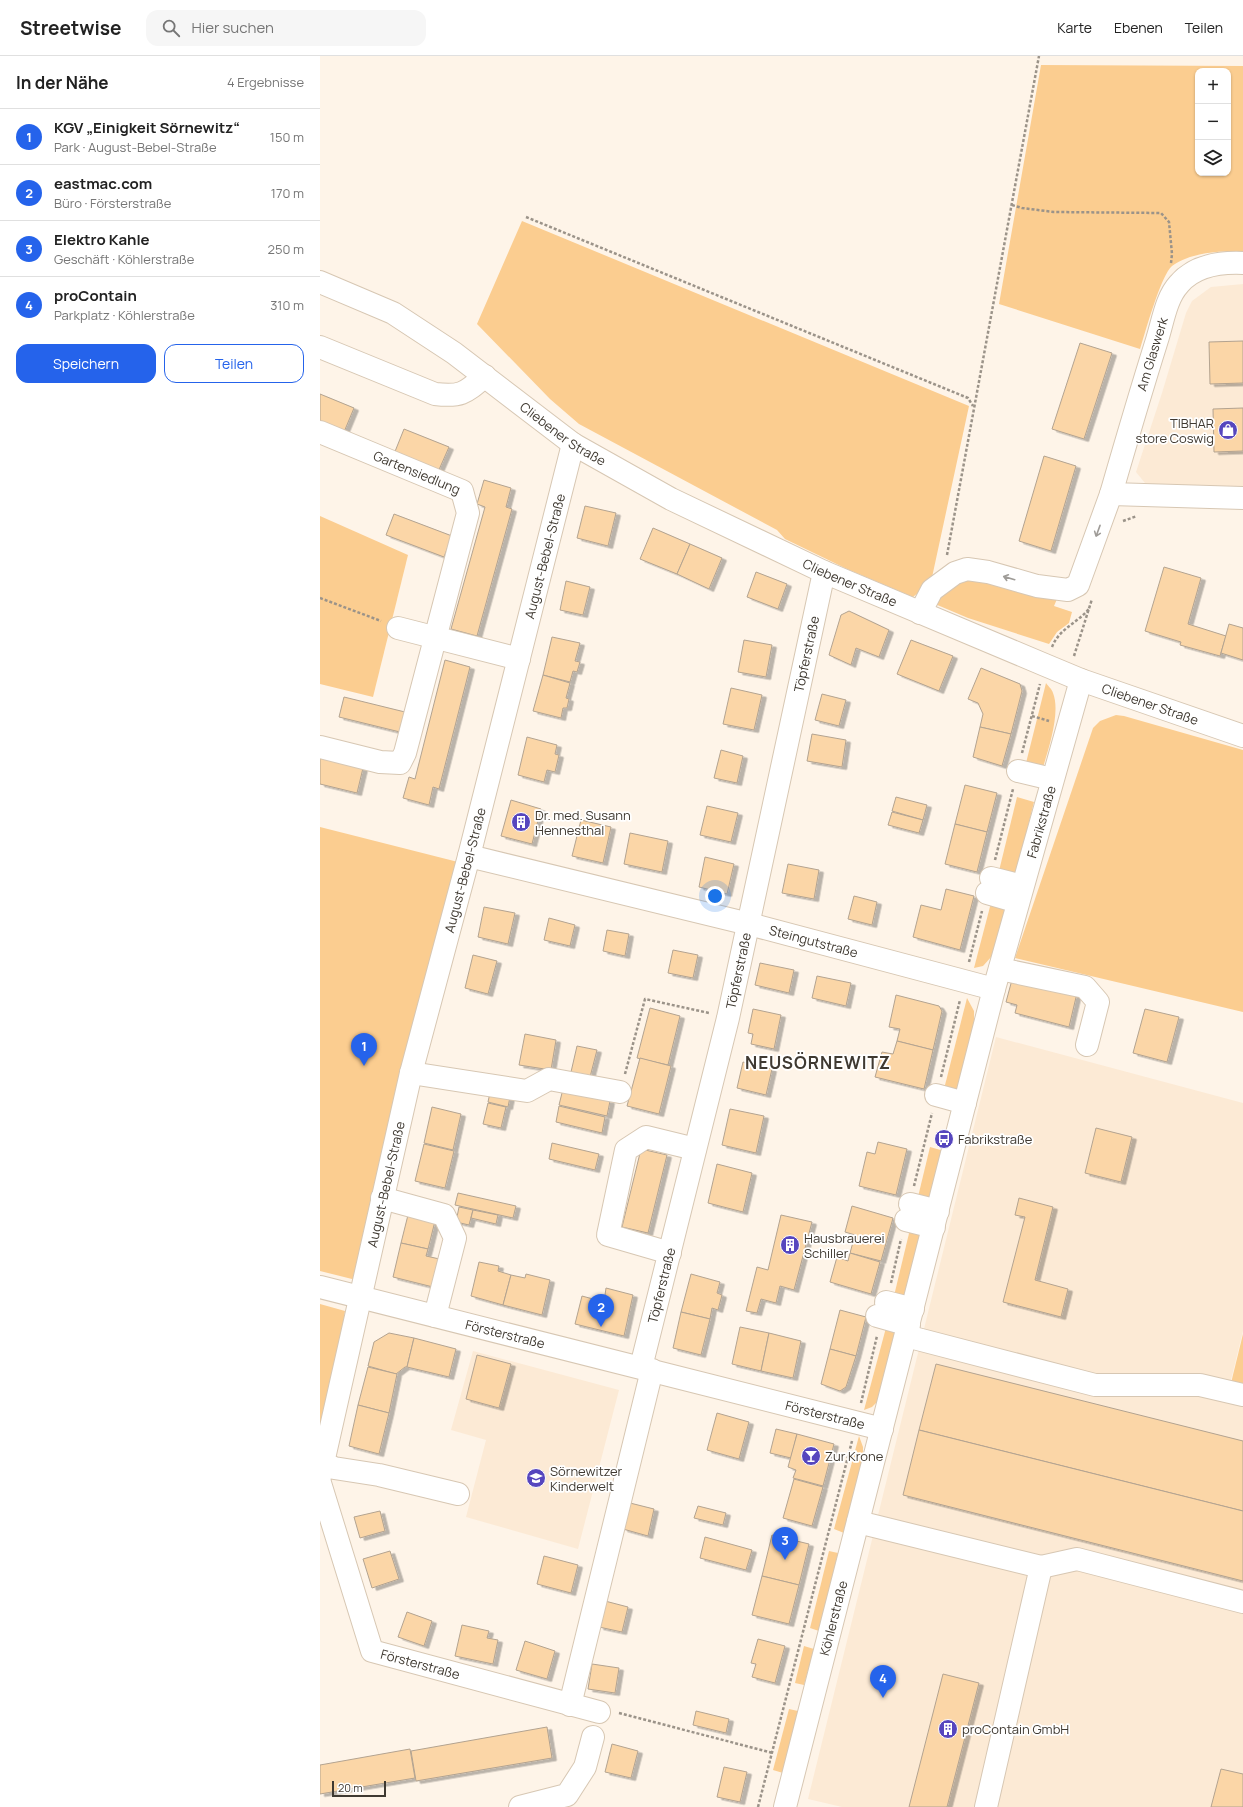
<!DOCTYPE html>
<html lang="de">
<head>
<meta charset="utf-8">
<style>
	:root { --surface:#fff; --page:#f6f6f6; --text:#222; --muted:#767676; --line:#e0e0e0; --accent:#2563eb }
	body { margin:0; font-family:Manrope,sans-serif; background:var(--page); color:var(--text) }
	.controls { position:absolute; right:12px; top:12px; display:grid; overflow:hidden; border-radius:8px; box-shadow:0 1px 3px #0004 }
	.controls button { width:36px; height:36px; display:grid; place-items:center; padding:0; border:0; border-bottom:1px solid var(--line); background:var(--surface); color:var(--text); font:20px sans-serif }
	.scale { position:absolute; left:12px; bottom:10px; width:54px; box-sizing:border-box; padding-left:4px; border:2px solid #3f3931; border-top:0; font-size:11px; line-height:14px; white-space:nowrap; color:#3f3931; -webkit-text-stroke:3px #fff; paint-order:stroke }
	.you { position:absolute; left:395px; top:840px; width:14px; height:14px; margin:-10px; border:3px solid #fff; border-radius:50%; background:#1a73e8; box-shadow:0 0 0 6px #1a73e833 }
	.badge { display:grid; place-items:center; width:26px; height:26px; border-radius:50%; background:var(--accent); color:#fff; font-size:13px; font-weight:700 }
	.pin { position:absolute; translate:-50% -33px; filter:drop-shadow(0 1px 2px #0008) }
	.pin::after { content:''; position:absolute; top:21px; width:14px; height:12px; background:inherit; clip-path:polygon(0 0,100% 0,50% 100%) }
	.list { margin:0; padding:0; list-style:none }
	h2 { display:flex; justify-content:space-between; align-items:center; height:52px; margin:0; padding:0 16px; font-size:17px }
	h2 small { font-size:13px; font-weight:400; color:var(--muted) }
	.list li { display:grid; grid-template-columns:26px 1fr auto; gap:12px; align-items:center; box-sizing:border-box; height:56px; padding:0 16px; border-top:1px solid var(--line) }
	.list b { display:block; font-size:15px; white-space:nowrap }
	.list p { margin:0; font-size:13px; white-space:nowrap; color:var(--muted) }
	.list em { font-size:13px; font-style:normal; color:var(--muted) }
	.actions { display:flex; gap:8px; padding:12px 16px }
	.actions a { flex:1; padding:9px 0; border:1px solid var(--accent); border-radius:12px; text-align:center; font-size:14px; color:var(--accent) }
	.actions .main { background:var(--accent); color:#fff }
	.icon { flex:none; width:22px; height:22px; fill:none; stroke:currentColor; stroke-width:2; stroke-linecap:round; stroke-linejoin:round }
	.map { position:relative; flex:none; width:923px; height:1751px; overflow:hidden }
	header { display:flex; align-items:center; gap:24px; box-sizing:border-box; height:56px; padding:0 20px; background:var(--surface); border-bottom:1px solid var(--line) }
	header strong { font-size:19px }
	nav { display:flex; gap:22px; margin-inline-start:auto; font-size:14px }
	.search { width:280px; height:36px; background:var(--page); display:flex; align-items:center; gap:10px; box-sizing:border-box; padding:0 14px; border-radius:12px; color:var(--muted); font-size:15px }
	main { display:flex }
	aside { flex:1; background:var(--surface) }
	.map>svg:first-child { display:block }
	.built { fill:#fcead5 }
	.green { fill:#fbcd90; fill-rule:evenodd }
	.building { fill:#fbd6a7; stroke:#b3a390; filter:url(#shadow) }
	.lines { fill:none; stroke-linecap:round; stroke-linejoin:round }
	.minor-casing { stroke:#d7c7b3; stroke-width:24 }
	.path { stroke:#9b9389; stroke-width:2.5; stroke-dasharray:3 2; stroke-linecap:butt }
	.minor { stroke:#fff; stroke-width:22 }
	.oneway { stroke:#9f9c98 }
	.labels { text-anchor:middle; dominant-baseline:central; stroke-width:3.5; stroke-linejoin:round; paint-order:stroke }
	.street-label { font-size:13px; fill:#3f3931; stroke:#fff }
	.poi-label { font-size:13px; fill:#3f3931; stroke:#fff; text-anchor:start }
	.district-label { font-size:17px; font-weight:bold; letter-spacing:1px; fill:#3f3931; stroke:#fff }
</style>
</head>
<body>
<header>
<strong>Streetwise</strong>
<div class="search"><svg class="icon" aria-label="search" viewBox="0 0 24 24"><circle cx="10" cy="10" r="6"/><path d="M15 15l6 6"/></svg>Hier suchen</div>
<nav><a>Karte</a><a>Ebenen</a><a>Teilen</a></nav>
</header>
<main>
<aside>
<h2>In der Nähe<small>4 Ergebnisse</small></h2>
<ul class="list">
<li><span class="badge">1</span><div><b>KGV „Einigkeit Sörnewitz“</b><p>Park · August-Bebel-Straße</p></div><em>150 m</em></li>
<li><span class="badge">2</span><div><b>eastmac.com</b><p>Büro · Försterstraße</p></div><em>170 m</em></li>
<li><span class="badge">3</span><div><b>Elektro Kahle</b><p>Geschäft · Köhlerstraße</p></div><em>250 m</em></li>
<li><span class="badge">4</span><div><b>proContain</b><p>Parkplatz · Köhlerstraße</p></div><em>310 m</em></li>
</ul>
<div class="actions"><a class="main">Speichern</a><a>Teilen</a></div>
</aside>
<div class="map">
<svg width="923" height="1751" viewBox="0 0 923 1751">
	<defs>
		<filter id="shadow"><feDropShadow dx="4.5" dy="2.5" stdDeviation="0" flood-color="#0004"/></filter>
	</defs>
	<rect width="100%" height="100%" fill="#fef4e8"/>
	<!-- built -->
	<g class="built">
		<polygon points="923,228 923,440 842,431 825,427 816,416 842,337 866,257 872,245 891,231"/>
		<polygon points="676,981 923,1047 923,1275 910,1328 923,1331 923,1751 522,1751 488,1743"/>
		<polygon points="153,1295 299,1334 258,1493 146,1461 166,1384 131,1374"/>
	</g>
	<!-- green -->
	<g class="green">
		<path d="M 721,9 L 923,10 L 923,195 C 899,195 872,196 852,210 C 841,219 825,277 820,293 L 679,248 ZM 878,15 L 908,15 L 908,117 L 878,117 Z"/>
		<polygon points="202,165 649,350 611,526 593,541 527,513 465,483 457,474 259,368 230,343 157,268"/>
		<polygon points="0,460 88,499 53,641 0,628"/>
		<polygon points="648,520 737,543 734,550 752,556 749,567 737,576 729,588 648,562 615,548 619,538"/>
		<path d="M 726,627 C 728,630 732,633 733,637 C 741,657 728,694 722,715 L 705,711 Z"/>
		<polygon points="796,659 804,660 923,694 923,956 695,902 773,672 780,665"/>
		<polygon points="697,741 714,746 695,823 678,819"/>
		<polygon points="0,771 138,806 36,1224 0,1215"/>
		<polygon points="672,843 688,847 672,900 663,910 654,912"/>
		<polygon points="647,942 654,955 654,974 637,1041 623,1037"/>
		<polygon points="610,1091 624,1095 610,1148 597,1145"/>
		<polygon points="591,1169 603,1172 585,1247 573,1244"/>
		<polygon points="0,1248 25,1255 17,1311 0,1391"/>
		<polygon points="567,1268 579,1270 558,1345 552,1351 544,1354"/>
		<polygon points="923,1278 923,1330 911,1327"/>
		<polygon points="539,1380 543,1391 543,1402 524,1477 514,1473"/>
		<polygon points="509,1495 518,1497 499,1575 490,1572"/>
		<polygon points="484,1590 494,1593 484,1629 475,1627"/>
		<polygon points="469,1653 478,1655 463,1717 453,1714"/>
	</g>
	<!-- building -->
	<g class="building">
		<polygon points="923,285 923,327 890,328 889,286"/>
		<polygon points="760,287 792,297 764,383 732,373"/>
		<polygon points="0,338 34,352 24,376 0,366"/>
		<polygon points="923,352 923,395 894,396 893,353"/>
		<polygon points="84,373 129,391 118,416 74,398"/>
		<polygon points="724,400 756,410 731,495 699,485"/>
		<polygon points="164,424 191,432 186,451 192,453 157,580 131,573 165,451 157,448"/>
		<polygon points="265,450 296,457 288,490 257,482"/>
		<polygon points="74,458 132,480 124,501 66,479"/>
		<polygon points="333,472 370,488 357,518 320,503"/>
		<polygon points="370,488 402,502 389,533 357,518"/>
		<polygon points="844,511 881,522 868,568 906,580 900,600 860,589 861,586 825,575"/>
		<polygon points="436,516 467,528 458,553 427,541"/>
		<polygon points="246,525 270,531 263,559 240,554"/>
		<polygon points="529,555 569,574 559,601 536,592 531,609 509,599 521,559"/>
		<polygon points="909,568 923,572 923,604 901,597"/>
		<polygon points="232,581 260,587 255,605 260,606 257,616 253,615 250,626 223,619"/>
		<polygon points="424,584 452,589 446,621 418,616"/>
		<polygon points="591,584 633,600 619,635 577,618"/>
		<polygon points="125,604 150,611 119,733 113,731 109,749 83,742 89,721 95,723"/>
		<polygon points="661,612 700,628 702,635 691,678 660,671 663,658 658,647 648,643"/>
		<polygon points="223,619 250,627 246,642 249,643 247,652 243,652 241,662 213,655"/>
		<polygon points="411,632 442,639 434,674 403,668"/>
		<polygon points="502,638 526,644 519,670 495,664"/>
		<polygon points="24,641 85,656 80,676 19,661"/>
		<polygon points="660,671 691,678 682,710 653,701"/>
		<polygon points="492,678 526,684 522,711 487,705"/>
		<polygon points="207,681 237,689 235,698 239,699 235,716 227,714 224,726 198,719"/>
		<polygon points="401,694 423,700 417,727 394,722"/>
		<polygon points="0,701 43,712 37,737 0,728"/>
		<polygon points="645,729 677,737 667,776 635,768"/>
		<polygon points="576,741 607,749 603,764 572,755"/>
		<polygon points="191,744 221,753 212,788 181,780"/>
		<polygon points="387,750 418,757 411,786 380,779"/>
		<polygon points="572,756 603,764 599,777 568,769"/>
		<polygon points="261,764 291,771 283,807 252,800"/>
		<polygon points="635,768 667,776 657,816 625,808"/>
		<polygon points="310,777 348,785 342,816 304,808"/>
		<polygon points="385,801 414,808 407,838 379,831"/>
		<polygon points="468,808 499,814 494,843 462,837"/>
		<polygon points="626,833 654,840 640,894 593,881 601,849 621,854"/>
		<polygon points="534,840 557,846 552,869 528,863"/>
		<polygon points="164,851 195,857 188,888 158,881"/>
		<polygon points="229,862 255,869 250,890 224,884"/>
		<polygon points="287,874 309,878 305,900 283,895"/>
		<polygon points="353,894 378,899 373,922 348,917"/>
		<polygon points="153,899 177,905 168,938 145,932"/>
		<polygon points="440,907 474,914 469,937 435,929"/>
		<polygon points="497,920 531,927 526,950 492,942"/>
		<polygon points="693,920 757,937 749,971 695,957 697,949 686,946"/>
		<polygon points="576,939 619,950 622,955 613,994 577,985 580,973 569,971"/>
		<polygon points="330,952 360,960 348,1009 317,1002"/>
		<polygon points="433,953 461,959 454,993 431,988 433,978 428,977"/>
		<polygon points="825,953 859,961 847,1006 813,997"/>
		<polygon points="205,978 236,984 231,1014 199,1009"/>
		<polygon points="577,985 613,994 604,1033 555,1021 562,996 573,998"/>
		<polygon points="257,990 277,994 270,1021 251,1016"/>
		<polygon points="320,1002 351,1010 339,1058 307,1050"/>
		<polygon points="423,1006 452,1013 446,1039 417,1032"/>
		<polygon points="171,1032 191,1036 188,1051 168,1046"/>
		<polygon points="243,1033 290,1045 287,1060 239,1049"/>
		<polygon points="168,1047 186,1051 181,1072 163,1068"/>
		<polygon points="239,1050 285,1061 282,1077 236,1066"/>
		<polygon points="112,1051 141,1058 133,1094 104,1087"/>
		<polygon points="410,1053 444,1060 436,1097 402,1089"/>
		<polygon points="776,1072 812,1081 801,1126 765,1117"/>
		<polygon points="558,1086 587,1093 576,1139 539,1130 547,1096 555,1098"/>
		<polygon points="232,1087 279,1098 275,1114 229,1103"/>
		<polygon points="104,1088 134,1095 125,1132 95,1125"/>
		<polygon points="321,1093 347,1099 328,1177 302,1171"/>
		<polygon points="397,1108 432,1117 423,1156 388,1147"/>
		<polygon points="138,1137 196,1150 193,1162 135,1149"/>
		<polygon points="699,1142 733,1151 715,1224 748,1233 741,1261 683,1246 705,1161 695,1159"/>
		<polygon points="532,1150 573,1162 561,1205 530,1197 535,1179 525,1176"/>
		<polygon points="139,1151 153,1154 149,1169 136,1166"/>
		<polygon points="153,1154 178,1159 176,1168 151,1162"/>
		<polygon points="89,1155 116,1161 108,1193 81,1187"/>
		<polygon points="461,1159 492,1166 474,1234 460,1230 456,1247 441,1243 437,1257 426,1255 437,1211 448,1214"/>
		<polygon points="81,1187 108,1193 106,1200 124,1204 117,1232 73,1221"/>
		<polygon points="530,1197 560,1206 551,1238 510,1226 517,1201 528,1205"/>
		<polygon points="159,1206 179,1210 178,1215 191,1219 183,1249 151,1240"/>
		<polygon points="206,1218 230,1224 222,1259 183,1249 191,1219 205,1222"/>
		<polygon points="371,1218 400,1226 397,1237 402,1239 398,1254 392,1252 390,1263 361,1256"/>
		<polygon points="286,1232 313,1239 304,1280 255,1268 262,1240 284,1246"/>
		<polygon points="520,1254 546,1261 536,1300 510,1293"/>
		<polygon points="361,1256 390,1263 381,1299 353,1292"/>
		<polygon points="420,1271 449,1277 441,1315 412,1308"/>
		<polygon points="69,1277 94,1282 87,1311 85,1311 76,1318 48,1310 54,1286"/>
		<polygon points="449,1277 481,1285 473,1322 441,1315"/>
		<polygon points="94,1282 136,1293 129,1321 87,1311"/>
		<polygon points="510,1293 536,1300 526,1331 520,1335 501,1328"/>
		<polygon points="157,1299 191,1308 179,1352 146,1343"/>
		<polygon points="616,1308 923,1385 923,1455 599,1374"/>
		<polygon points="48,1311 77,1318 69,1357 38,1349"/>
		<polygon points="38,1349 69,1357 59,1398 29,1390"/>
		<polygon points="397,1357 429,1366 419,1403 387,1394"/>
		<polygon points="456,1373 477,1378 471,1402 450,1397"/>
		<polygon points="599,1374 923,1455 923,1525 583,1439"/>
		<polygon points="477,1378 514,1388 503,1430 473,1422 476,1414 468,1411"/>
		<polygon points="474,1423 503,1431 492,1470 463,1462"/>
		<polygon points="310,1447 334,1453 328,1480 303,1473"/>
		<polygon points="378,1450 406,1457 403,1469 374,1462"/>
		<polygon points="60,1455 65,1475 40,1482 34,1461"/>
		<polygon points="452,1479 489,1488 479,1529 442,1520"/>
		<polygon points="385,1481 432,1494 426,1514 380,1502"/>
		<polygon points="70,1495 79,1523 52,1532 43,1503"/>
		<polygon points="224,1500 258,1509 251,1537 217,1528"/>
		<polygon points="442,1520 479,1529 469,1568 432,1559"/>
		<polygon points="285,1545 308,1551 302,1576 279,1571"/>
		<polygon points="87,1556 112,1565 104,1590 78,1581"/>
		<polygon points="142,1569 169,1575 167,1582 178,1584 173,1608 135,1600"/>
		<polygon points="438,1583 465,1590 455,1627 432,1621 436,1608 431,1607"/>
		<polygon points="205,1585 235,1595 227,1623 196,1614"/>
		<polygon points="272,1608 299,1612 295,1637 268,1633"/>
		<polygon points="623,1618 659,1627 627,1751 589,1751"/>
		<polygon points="376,1655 409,1663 406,1677 373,1669"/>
		<polygon points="227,1671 232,1702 96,1725 91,1695"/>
		<polygon points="292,1688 318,1695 311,1722 285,1716"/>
		<polygon points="90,1693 95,1722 0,1738 0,1709"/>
		<polygon points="404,1711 427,1716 420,1746 397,1741"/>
		<polygon points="901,1713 923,1718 923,1751 891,1751"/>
	</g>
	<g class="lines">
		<defs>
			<g id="minor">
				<path d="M 923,207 C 900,206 875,209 859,228 C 846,242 843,265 837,284 C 821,335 806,386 791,438 L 923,442"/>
				<path id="s1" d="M 0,226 L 73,257 L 134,297 L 253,388 L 351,443 L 504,516 L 725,609 L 761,624 L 923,680"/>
				<path d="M 0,291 L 115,338 C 142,341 145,337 165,320"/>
				<path id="s2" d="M 0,376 L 142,435 L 148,457 L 85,697 L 80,707 L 60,706 L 0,691"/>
				<polyline points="600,557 612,534 635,517 647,513 668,516 717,530 748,534 758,529 791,438"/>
				<polyline points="78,572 199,603"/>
				<polyline points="698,715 732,723"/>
				<path id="s3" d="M 149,800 L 429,868 L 674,933"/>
				<polyline points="671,822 702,830"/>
				<polyline points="667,837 698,846"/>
				<polyline points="680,913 765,931 778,946 767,989"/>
				<polyline points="91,1017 207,1035 229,1023 300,1036"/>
				<polyline points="616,1039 645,1047"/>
				<polyline points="62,1142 124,1159 135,1182 115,1260"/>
				<polyline points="590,1148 618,1155"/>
				<polyline points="586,1164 614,1171"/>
				<polyline points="350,1197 288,1179 306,1094 326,1081 375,1093"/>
				<path id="s4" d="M 0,1231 L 562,1373"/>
				<polyline points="566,1246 593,1253"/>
				<polyline points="557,1260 589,1269"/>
				<polyline points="586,1280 775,1329 880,1329 923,1339"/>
				<path id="s5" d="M 321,1311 L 408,962 L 504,516"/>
				<polyline points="3,1407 14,1412 59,1419 138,1438"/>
				<path id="s6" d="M 0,1420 L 91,1017 L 149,800 L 253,388"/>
				<path id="s7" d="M 0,1427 L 52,1595 L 279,1656"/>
				<polyline points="538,1466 721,1511 666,1751"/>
				<polyline points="721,1511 757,1503 923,1546"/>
				<polyline points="250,1649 332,1314"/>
				<polyline points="200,1751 247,1739 265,1711 273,1681"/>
				<path id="s8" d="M 465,1751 L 674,933 L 761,624"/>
			</g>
		</defs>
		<!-- minor casing -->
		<use href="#minor" class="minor-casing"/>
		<!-- path -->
		<g class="path">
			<polyline points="692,149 702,152 734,156 841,157 849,166 852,198 851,207"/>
			<polyline points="206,161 648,342 653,350"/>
			<polyline points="803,465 817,460"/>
			<polyline points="627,499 719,0"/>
			<polyline points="0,542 61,565"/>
			<path d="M 732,591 C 739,573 757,567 769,553"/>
			<polyline points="754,600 772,543"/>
			<polyline points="712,660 729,665"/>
			<polyline points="702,697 720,628"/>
			<polyline points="675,804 693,733"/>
			<polyline points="649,906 662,855"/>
			<polyline points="305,1018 325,943 389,957"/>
			<polyline points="621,1021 640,944"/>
			<polyline points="594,1130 612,1057"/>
			<polyline points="571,1227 581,1183"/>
			<polyline points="541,1347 557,1280"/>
			<polyline points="299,1657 453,1697"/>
			<polyline points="438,1751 532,1385"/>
		</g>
		<!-- minor -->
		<use href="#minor" class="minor"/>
	</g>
	<!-- one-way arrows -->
	<defs><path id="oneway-shaft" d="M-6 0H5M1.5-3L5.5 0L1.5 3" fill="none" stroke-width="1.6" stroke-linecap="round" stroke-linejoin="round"/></defs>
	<g class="oneway">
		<use href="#oneway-shaft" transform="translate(778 475) rotate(110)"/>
		<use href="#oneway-shaft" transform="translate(689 522) rotate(-164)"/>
	</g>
	<!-- icons -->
	<defs>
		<symbol id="shop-disc" viewBox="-11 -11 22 22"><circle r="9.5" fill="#5646be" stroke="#fff"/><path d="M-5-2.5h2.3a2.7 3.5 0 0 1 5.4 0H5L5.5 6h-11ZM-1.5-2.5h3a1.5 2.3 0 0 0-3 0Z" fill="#fff"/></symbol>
		<symbol id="building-disc" viewBox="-11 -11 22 22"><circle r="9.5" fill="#5646be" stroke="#fff"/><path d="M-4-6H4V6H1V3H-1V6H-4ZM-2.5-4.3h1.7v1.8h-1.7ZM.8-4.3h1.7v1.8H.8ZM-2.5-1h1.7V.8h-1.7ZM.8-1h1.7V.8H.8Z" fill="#fff"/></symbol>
		<symbol id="bus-disc" viewBox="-11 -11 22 22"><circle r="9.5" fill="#5646be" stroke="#fff"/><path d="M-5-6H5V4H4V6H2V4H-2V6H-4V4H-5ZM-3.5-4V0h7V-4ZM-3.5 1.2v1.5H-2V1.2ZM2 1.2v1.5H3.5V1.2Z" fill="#fff"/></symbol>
		<symbol id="bar-disc" viewBox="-11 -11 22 22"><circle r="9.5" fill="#5646be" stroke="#fff"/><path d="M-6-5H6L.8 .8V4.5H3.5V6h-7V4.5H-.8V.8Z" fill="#fff"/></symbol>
		<symbol id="school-disc" viewBox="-11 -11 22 22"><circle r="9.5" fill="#5646be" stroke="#fff"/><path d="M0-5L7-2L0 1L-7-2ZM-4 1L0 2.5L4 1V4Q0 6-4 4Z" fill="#fff"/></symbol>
	</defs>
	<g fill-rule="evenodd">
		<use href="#shop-disc" x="897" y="363" width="22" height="22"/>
		<use href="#building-disc" x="190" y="755" width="22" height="22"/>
		<use href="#bus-disc" x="613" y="1072" width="22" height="22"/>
		<use href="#building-disc" x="459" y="1178" width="22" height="22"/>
		<use href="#bar-disc" x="480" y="1389" width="22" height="22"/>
		<use href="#school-disc" x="205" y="1411" width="22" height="22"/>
		<use href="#building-disc" x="617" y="1662" width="22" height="22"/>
	</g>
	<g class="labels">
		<!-- street labels -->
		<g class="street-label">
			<text transform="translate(832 298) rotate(-73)">Am Glaswerk</text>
			<text stroke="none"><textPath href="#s1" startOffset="288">Cliebener Straße</textPath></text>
			<text stroke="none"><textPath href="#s2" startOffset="105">Gartensiedlung</textPath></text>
			<text stroke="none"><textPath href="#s6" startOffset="947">August-Bebel-Straße</textPath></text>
			<text stroke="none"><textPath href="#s1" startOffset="612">Cliebener Straße</textPath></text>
			<text stroke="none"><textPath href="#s5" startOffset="732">Töpferstraße</textPath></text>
			<text stroke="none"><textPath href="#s1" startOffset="936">Cliebener Straße</textPath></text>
			<text stroke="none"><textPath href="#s8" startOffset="1018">Fabrikstraße</textPath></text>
			<text stroke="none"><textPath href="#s6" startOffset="623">August-Bebel-Straße</textPath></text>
			<text stroke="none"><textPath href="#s3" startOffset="355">Steingutstraße</textPath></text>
			<text stroke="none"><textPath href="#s5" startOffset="408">Töpferstraße</textPath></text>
			<text stroke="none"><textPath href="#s6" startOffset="299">August-Bebel-Straße</textPath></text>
			<text stroke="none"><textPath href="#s5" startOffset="84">Töpferstraße</textPath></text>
			<text stroke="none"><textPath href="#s4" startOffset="191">Försterstraße</textPath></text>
			<text stroke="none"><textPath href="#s4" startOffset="521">Försterstraße</textPath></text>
			<text stroke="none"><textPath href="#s8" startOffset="195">Köhlerstraße</textPath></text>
			<text stroke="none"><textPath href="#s7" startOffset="226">Försterstraße</textPath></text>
		</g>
		<!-- poi labels -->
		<g class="poi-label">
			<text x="894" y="367" text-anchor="end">TIBHAR<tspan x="894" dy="15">store Coswig</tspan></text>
			<text x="215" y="759">Dr. med. Susann<tspan x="215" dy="15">Hennesthal</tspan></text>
			<text x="638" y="1083">Fabrikstraße</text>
			<text x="484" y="1182">Hausbrauerei<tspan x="484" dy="15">Schiller</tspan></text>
			<text x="505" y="1400">Zur Krone</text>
			<text x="230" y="1415">Sörnewitzer<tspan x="230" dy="15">Kinderwelt</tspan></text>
			<text x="642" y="1673">proContain GmbH</text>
		</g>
		<!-- district labels -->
		<g class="district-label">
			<text x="498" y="1006">NEUSÖRNEWITZ</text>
		</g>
	</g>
</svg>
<div class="controls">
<button>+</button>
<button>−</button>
<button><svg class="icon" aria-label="layers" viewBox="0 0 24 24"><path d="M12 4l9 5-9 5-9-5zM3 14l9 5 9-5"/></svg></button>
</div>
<div class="scale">20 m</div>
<div class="you"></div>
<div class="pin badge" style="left:44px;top:1010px">1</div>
<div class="pin badge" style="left:281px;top:1271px">2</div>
<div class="pin badge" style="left:465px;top:1504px">3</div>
<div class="pin badge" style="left:563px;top:1642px">4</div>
</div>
</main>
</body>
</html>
